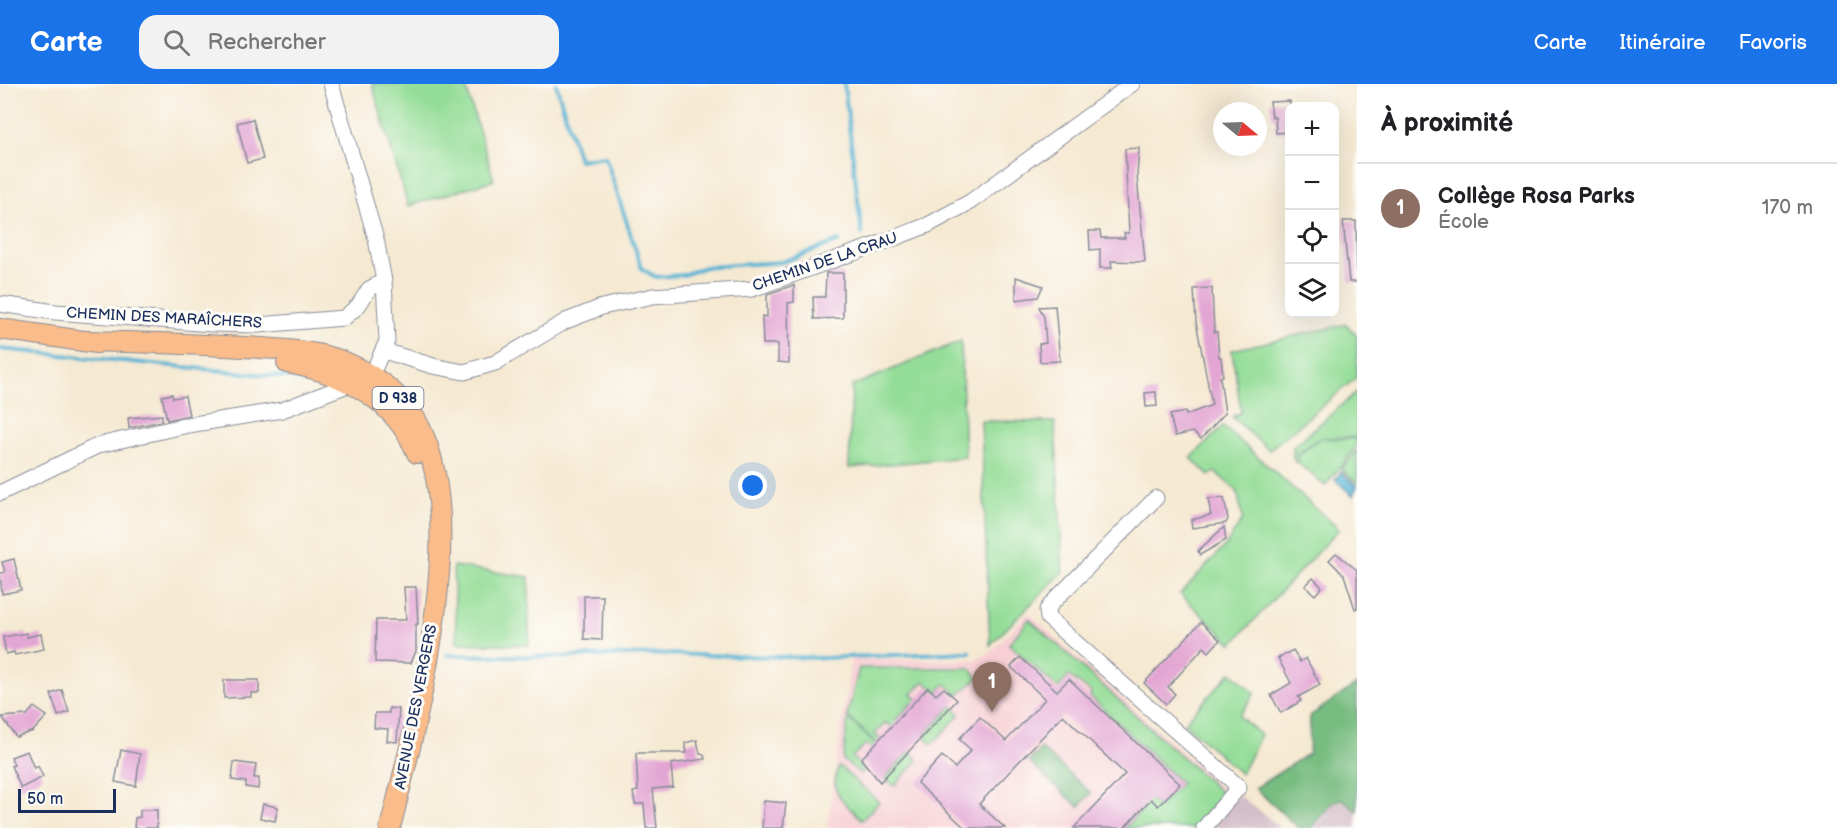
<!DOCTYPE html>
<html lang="fr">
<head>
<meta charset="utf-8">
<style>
	:root { --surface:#fff; --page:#f2f2f2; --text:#202124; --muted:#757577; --line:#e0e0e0; --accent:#1a73e8 }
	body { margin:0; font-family:"Balsamiq Sans",sans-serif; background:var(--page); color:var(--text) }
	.controls { position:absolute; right:18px; top:18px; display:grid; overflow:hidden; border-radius:12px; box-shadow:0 6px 24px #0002 }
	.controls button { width:54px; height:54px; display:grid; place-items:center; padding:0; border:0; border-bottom:2px solid var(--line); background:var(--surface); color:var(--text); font:30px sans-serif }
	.compass { position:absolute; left:1213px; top:18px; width:54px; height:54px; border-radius:50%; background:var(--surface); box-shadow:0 6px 24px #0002; rotate:109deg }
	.scale { position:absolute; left:18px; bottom:15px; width:98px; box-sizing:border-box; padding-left:6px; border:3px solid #1b2f5e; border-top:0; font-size:16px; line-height:21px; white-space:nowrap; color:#1b2f5e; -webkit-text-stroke:4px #fdfcf7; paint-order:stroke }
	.you { position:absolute; left:753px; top:402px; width:21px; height:21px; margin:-15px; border:4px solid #fff; border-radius:50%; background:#1a73e8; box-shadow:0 0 0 9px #1a73e833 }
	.badge { display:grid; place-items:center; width:39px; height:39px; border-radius:50%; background:var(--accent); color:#fff; font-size:20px; font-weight:700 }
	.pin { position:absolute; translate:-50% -50px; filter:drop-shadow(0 2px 3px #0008) }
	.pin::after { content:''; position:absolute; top:32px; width:21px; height:18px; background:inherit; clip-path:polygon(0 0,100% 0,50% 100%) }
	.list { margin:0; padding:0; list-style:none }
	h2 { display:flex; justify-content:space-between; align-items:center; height:78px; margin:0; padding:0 24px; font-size:26px }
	h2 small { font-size:20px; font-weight:400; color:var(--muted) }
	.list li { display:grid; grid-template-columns:39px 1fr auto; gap:18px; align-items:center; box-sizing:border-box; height:90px; padding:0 24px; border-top:2px solid var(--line) }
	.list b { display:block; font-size:22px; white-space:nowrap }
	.list p { margin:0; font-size:20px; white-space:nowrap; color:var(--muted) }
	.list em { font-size:20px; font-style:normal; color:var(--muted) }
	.icon { flex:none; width:33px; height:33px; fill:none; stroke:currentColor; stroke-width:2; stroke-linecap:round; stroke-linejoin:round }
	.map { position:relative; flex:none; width:1357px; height:744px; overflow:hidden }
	header { display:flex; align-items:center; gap:36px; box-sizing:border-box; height:84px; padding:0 30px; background:var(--accent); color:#fff }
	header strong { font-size:28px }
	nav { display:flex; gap:33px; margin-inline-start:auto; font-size:21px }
	.search { width:420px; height:54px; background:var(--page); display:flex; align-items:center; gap:15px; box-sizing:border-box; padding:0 21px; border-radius:18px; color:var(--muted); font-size:22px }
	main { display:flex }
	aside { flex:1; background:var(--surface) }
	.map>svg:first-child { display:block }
	.built { fill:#f7cfd4 }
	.industrial { fill:#d2bdc8 }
	.green { fill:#94dd98; stroke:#58867b; stroke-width:1.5 }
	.forest { fill:#77bc80; stroke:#49766f; stroke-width:1.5 }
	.water { fill:#55b2d3; stroke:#387098; stroke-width:1.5 }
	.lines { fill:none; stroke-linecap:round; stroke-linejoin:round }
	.stream { stroke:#55b2d3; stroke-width:4 }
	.building { fill:#e3a6d4 }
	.minor-casing { stroke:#888c98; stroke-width:17 }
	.major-casing { stroke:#888c98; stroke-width:22 }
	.minor { stroke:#fff; stroke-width:15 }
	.major { stroke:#f9bc8a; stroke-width:20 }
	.labels { text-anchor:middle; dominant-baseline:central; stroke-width:6; stroke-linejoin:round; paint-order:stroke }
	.shield { fill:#fdfcf7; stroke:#5f6c8c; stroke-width:1.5 }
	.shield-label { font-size:14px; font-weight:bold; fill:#1b2f5e }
	.street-label { font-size:15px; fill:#1b2f5e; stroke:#fdfcf7 }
</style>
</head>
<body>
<header>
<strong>Carte</strong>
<div class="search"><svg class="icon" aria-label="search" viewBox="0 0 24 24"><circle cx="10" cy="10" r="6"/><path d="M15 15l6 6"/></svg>Rechercher</div>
<nav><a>Carte</a><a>Itinéraire</a><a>Favoris</a></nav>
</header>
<main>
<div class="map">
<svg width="1357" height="744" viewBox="0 0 1357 744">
	<rect width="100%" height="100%" fill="#fdfcf7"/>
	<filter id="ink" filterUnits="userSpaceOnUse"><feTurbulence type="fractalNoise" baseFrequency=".0167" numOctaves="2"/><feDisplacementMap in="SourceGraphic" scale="12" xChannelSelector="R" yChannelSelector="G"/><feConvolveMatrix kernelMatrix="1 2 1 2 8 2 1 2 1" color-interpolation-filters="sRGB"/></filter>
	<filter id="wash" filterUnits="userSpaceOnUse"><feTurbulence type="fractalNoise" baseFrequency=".008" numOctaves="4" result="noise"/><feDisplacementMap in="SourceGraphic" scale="24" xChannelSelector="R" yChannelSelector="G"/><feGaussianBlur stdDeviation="1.35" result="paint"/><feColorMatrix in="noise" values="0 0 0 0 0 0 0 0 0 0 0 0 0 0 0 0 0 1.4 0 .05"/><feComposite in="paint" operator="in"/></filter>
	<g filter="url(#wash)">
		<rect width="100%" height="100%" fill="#f5e9d2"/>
		<!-- built -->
		<polygon class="built" points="1028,529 1228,710 1200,744 827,744 851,575 974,576 990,569"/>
		<!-- industrial -->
		<g class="industrial">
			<polygon points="1239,711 1281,744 1211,744"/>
			<polygon points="1345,717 1357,726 1357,744 1314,744 1334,719"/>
		</g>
		<!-- green -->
		<g class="green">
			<polygon points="372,0 465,0 494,96 408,122"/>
			<polygon points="1346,240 1357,252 1357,293 1269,366 1232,333 1241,328 1232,266"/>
			<polygon points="961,257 965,373 849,384 852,302"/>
			<polygon points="1357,308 1357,353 1321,354 1357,355 1357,362 1325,402 1298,379 1299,371 1319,354 1297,370 1296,378 1293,375 1293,363"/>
			<polygon points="981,337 1055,338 1063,488 990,561"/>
			<polygon points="1223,342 1339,445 1232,560 1180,510 1226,461 1243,435 1237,407 1215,388 1209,392 1191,374"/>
			<polygon points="1357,367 1357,399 1341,385"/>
			<polygon points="453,482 529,493 529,561 457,559"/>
			<polygon points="1029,535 1223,710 1194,744 1125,744 1141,727 1136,722 1145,711 1158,723 1181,699 1090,612 1091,608 1069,592 1058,604 1009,560"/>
			<polygon points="859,584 970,584 978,594 958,611 945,600 937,608 924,597 912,610 924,622 921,626 912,619 897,634 906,643 898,650 886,638 875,650 887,662 884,666 847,632"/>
			<polygon points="1231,588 1255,609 1239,632 1261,651 1241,690 1184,639"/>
			<polygon points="952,622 960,630 932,661 924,652"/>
			<polygon points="848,634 882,666 879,670 866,660 852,673 864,686 861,690 843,676"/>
			<polygon points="910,668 918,676 894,702 885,694"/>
			<path d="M 839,682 L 879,718 L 862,736 C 844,719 827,707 839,682 Z"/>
		</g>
		<!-- forest -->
		<g class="forest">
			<polygon points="1357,600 1357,727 1343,715 1333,718 1311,744 1298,744 1255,704 1309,669 1310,632"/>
			<polygon points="1041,664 1091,709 1079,723 1029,678"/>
		</g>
		<!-- water -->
		<polygon class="water" points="1341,388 1357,402 1353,412 1335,396"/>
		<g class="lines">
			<!-- stream -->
			<g class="stream">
				<polyline points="556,0 579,76 605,72 642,185 656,193 683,191 705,183 782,178 839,157"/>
				<polyline points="844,0 862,150"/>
				<polyline points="0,265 285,293 311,298"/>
				<polyline points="447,571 559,573 660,570 824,574 970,568"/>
			</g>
		</g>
		<g id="blocks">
			<!-- building -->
			<g class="building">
				<polygon points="1290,17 1290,48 1276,49 1275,33 1272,33 1270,18"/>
				<polygon points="253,35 263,75 247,79 237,39"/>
				<polygon points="1139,64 1137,92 1145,178 1111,177 1112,184 1100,184 1100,165 1090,166 1089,147 1100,147 1101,154 1125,154 1124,149 1129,149 1125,65"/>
				<polygon points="1343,137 1356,137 1357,198 1349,198"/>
				<polygon points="826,189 843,189 843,234 814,235 813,213 825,213"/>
				<polygon points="1016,193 1043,202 1038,213 1016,216"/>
				<polygon points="794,201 794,218 788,219 789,279 778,278 778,260 763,260 762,232 767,233 767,210"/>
				<polygon points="1212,204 1214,248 1217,248 1219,273 1221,273 1223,292 1220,293 1225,329 1201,355 1193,348 1175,352 1170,331 1185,328 1186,331 1212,321 1196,238 1194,205"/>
				<polygon points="1055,222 1060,277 1040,278 1039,260 1046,259 1044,233 1039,223"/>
				<polygon points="1156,308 1157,322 1146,323 1145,309"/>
				<polygon points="172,310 173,314 185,312 189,331 167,336 162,312"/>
				<polygon points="162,331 162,337 129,344 128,334"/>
				<polygon points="1224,414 1228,435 1226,439 1192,444 1191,436 1211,431 1208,415"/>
				<polygon points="1224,443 1226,456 1200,471 1198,467"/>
				<polygon points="1336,469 1357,486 1357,524 1355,525 1344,491 1329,476"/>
				<polygon points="14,475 21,506 2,510 0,489 5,488 2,478"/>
				<polygon points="1313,494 1322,503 1315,511 1305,502"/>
				<polygon points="404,503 416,503 418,540 416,540 416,567 411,579 375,578 376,536 406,536"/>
				<polygon points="584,512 603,512 602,556 584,555"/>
				<polygon points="1201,538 1220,556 1209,568 1204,563 1168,603 1175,610 1166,620 1144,599"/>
				<polygon points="26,549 27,553 41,550 44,565 15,571 14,568 6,570 3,553"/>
				<polygon points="1293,566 1300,578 1306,574 1320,601 1298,613 1301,617 1281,629 1271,611 1291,599 1278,574"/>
				<polygon points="1020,573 1057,607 1069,595 1180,700 1158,722 1151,715 1124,744 1074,744 1125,690 1063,631 979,720 1005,744 965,744 917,699 942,672 955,684 971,666 959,655 980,633 1006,657 1045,615 1011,583"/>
				<polygon points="224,596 259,596 259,609 251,609 251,613 224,614"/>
				<polygon points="928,603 936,611 944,604 957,616 880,698 861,675"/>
				<polygon points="62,606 69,628 58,632 51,610"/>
				<polygon points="34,623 47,632 33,647 16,653 2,633 27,631"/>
				<polygon points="389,624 399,625 397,658 387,657 388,645 374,644 375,629 389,629"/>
				<polygon points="697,656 700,670 704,671 705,675 671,680 673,703 653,705 657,744 646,744 644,720 635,720 633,708 638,707 636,669 687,669 685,659"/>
				<polygon points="121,666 140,670 136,702 115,698"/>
				<polygon points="27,667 34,684 38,682 43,693 21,704 11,682 14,681 11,673"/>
				<polygon points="234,678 256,681 254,694 259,694 258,705 246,703 246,698 232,696"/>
				<polygon points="764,717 786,719 783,744 762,744"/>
				<polygon points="263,720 278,723 275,737 260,734"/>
				<polygon points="140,726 157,726 157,744 134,744 135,734 140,733"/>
			</g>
		</g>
	</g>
	<g filter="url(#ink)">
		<use href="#blocks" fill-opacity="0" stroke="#888c98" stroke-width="1.5"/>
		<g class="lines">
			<defs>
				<g id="minor">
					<polyline points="0,220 55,228 212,240 258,241 344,234 358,222 369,205 384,197"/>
					<polyline points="384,267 433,282 464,288 495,279 566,237 602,223 653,212 752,205 884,158 928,141 970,118 1132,0"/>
					<polyline points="0,409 99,361 188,341 282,326 371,292 387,257 384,197 376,155 331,0"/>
					<polyline points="1156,414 1052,519 1047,526 1048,534 1239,703 1204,744"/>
				</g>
				<g id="major">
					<polyline points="0,245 97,259"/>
					<path d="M 86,257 C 139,258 192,260 244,263 C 278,265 316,266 347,279 C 374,291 400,310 416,336 C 473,433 416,640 390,744"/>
					<path d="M 287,279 C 343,289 394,314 417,369"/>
				</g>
			</defs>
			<!-- minor casing -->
			<use href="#minor" class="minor-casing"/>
			<!-- major casing -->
			<use href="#major" class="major-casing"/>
			<!-- minor -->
			<use href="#minor" class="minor"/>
			<!-- major -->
			<use href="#major" class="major"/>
		</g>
	</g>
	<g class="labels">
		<!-- shield labels -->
		<rect class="shield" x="372.5" y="303" width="51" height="22" rx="4.5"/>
		<g class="shield-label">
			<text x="398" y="314">D 938</text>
		</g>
		<!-- street labels -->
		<g class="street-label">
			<text transform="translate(825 178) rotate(-19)">CHEMIN DE LA CRAU</text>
			<text transform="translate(164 234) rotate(3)">CHEMIN DES MARAÎCHERS</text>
			<text transform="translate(416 623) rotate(-79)">AVENUE DES VERGERS</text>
		</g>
	</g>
</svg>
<div class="controls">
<button>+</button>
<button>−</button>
<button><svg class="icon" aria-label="locate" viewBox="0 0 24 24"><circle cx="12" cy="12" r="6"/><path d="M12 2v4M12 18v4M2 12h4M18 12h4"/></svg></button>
<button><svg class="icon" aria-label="layers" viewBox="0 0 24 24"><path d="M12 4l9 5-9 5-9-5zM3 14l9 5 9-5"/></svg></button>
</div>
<svg class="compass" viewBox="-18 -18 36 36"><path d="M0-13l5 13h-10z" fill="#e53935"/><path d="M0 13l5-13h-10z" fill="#757577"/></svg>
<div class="scale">50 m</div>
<div class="you"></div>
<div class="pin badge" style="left:992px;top:628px;background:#8d6e63">1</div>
</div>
<aside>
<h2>À proximité<small></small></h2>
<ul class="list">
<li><span class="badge" style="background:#8d6e63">1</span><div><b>Collège Rosa Parks</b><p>École</p></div><em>170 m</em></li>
</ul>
</aside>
</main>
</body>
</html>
